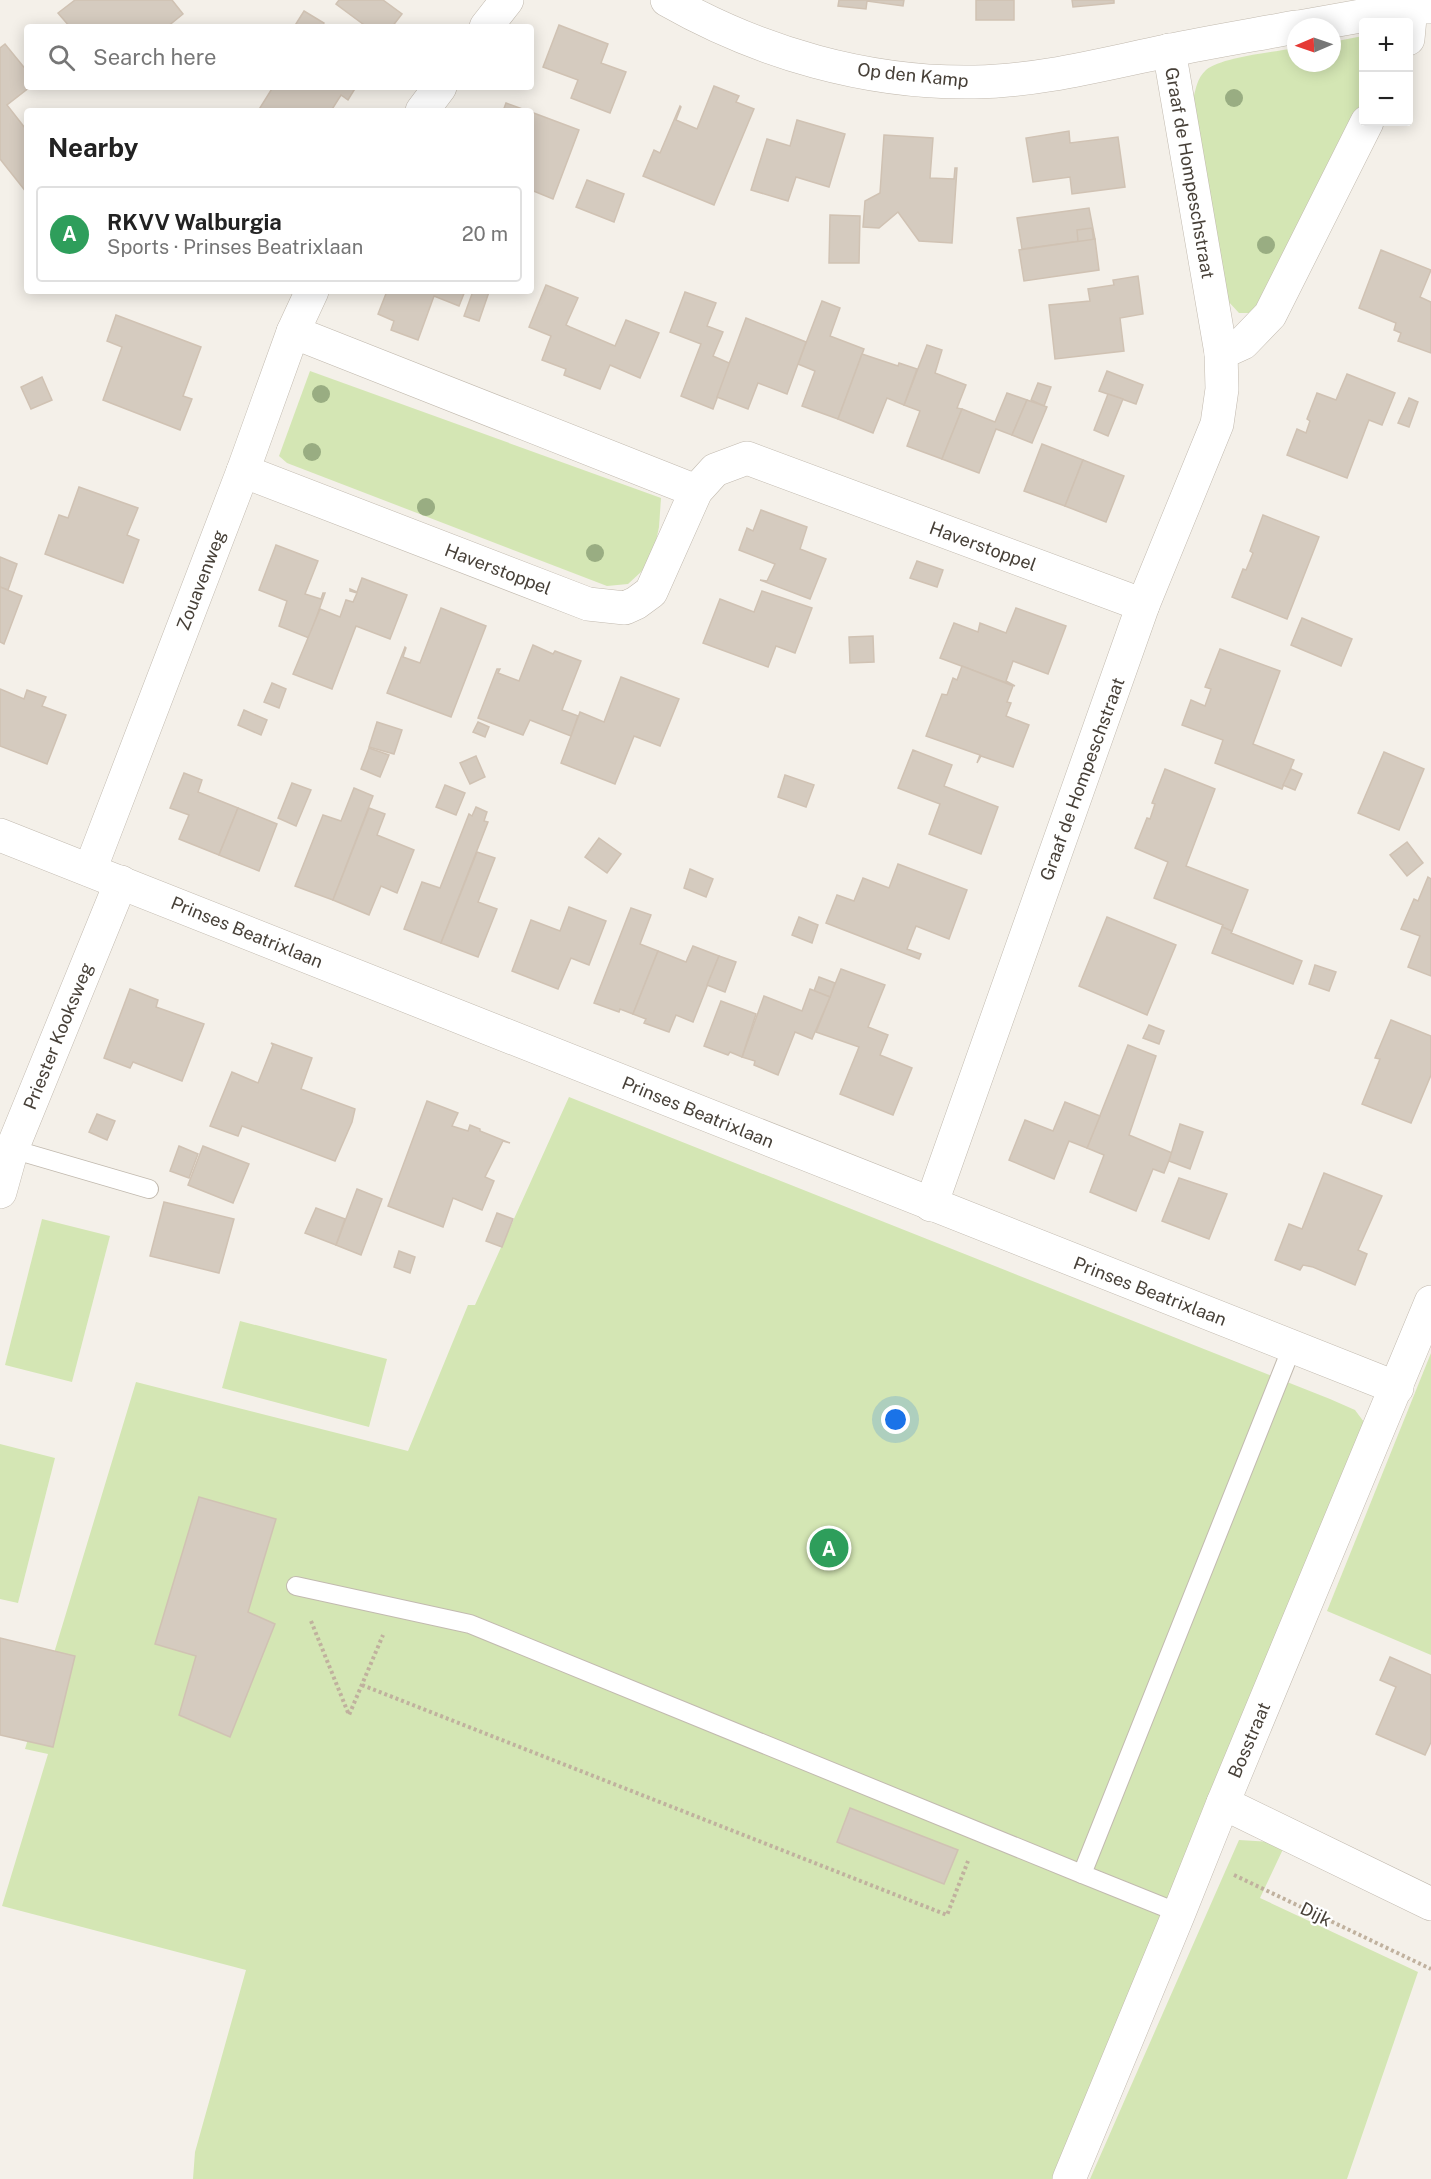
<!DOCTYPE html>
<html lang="en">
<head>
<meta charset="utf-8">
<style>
	:root { --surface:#fff; --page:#f6f6f6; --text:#222; --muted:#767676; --line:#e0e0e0; --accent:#f03225 }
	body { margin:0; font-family:"Public Sans",sans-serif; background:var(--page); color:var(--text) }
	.controls { position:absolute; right:18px; top:18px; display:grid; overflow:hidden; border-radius:6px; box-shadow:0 3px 15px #0003 }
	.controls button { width:54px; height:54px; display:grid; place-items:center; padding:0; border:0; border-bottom:2px solid var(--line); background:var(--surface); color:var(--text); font:30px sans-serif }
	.compass { position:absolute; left:1287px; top:18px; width:54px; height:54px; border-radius:50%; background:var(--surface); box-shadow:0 3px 15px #0003; rotate:268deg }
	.you { position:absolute; left:896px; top:1420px; width:21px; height:21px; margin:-15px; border:4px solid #fff; border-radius:50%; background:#1a73e8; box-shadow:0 0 0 9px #1a73e833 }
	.badge { display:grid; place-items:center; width:39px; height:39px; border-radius:50%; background:var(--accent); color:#fff; font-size:20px; font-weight:700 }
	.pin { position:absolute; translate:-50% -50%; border:3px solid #fff; box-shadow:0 2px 6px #0006 }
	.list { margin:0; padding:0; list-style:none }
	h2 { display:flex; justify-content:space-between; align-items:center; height:78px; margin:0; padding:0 24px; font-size:26px }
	h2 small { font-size:20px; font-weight:400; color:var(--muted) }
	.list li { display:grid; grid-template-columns:39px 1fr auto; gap:18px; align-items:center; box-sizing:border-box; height:96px; margin:0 12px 12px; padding:0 12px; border:2px solid var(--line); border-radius:6px }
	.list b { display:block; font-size:22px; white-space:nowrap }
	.list p { margin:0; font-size:20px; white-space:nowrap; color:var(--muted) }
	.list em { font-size:20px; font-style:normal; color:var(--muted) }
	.icon { flex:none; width:33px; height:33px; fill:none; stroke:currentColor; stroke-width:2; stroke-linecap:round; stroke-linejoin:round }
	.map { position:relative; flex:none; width:1431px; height:2179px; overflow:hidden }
	.search { position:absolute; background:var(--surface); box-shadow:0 3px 15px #0003; left:24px; top:24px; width:510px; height:66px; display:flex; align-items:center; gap:15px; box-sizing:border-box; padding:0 21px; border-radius:6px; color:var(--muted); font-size:22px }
	.panel { position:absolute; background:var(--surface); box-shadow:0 3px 15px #0003; left:24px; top:108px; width:510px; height:186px; border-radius:6px }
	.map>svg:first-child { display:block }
	.green { fill:#d4e6b4 }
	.building { fill:#d5cbbf; stroke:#d0c2b3; stroke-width:1.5 }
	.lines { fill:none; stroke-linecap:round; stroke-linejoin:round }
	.service-casing { stroke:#c2baaf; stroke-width:20 }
	.minor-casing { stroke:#c2baaf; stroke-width:34 }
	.path { stroke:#c0b19e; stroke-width:4; stroke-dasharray:3 3; stroke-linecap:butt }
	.service { stroke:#fff; stroke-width:18 }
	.minor { stroke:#fff; stroke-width:33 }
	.tree { fill:#99ad82 }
	.labels { text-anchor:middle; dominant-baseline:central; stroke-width:4.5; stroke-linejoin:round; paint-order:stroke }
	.street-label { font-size:18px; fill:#474038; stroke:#fff }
</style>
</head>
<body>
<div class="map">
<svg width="1431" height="2179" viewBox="0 0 1431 2179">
	<rect width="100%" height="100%" fill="#f4f0e9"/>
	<!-- green -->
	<g class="green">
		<path d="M 1363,36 L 1363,108 L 1253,313 L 1239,313 L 1227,300 L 1193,99 C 1196,89 1197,78 1206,70 C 1221,57 1274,52 1296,48 L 1296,63 L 1332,63 L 1332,42 Z"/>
		<polygon points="310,371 661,498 659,527 653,555 641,572 628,584 607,586 287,463 279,456"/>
		<polygon points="569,1097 1330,1399 1355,1410 1364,1422 1060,2179 193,2179 195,2152 246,1970 2,1906 48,1754 25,1749 136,1382 408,1451 468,1305 475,1305"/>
		<polygon points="42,1219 110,1236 72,1382 5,1365"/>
		<polygon points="240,1321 387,1359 369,1427 222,1388"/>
		<polygon points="1431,1353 1431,1655 1327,1611"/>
		<polygon points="0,1444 55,1458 18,1603 0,1599"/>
		<polygon points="1239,1840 1274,1842 1285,1845 1260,1898 1418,1972 1347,2179 1090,2179"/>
	</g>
	<!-- building -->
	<g class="building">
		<polygon points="75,0 172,0 183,14 167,27 70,27 58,13"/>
		<polygon points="339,0 383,0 402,14 392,27 367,27 336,4"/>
		<polygon points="839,0 904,0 903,6 867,1 866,9 838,6"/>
		<rect x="976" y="0" width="38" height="20"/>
		<polygon points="1072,0 1114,0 1114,3 1073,7"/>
		<polygon points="304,11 324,23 322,27 294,27"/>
		<polygon points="559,25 608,44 601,63 626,72 610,113 571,98 578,80 543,67"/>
		<polygon points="5,44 27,71 27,87 30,87 7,105 25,128 27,126 27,193 0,159 0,48"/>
		<polygon points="714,86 739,96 736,102 754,109 714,205 643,176 654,150 660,153 680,106 681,107 676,120 697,129"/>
		<polygon points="273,87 356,87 348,100 341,95 331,111 258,111"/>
		<polygon points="506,103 528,111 503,111"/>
		<polygon points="531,112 579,130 553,199 531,190"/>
		<polygon points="797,120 845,134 829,187 796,177 788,201 751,190 767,139 790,146"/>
		<polygon points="1069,131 1070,143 1118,137 1125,187 1072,194 1070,177 1033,182 1026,138"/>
		<polygon points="884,135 933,138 930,178 954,179 955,168 957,168 952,243 919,241 898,212 879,228 863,227 865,201 880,193"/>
		<polygon points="587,180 624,194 614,222 576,207"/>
		<polygon points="1089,208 1095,239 1022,249 1017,218"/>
		<polygon points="830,215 860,216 859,263 829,263"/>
		<polygon points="1092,228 1095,251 1079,253 1077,230"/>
		<polygon points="1095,239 1099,270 1024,281 1019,250"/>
		<polygon points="1381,250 1431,270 1420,297 1431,302 1431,353 1398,341 1401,333 1394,330 1396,323 1359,308"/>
		<polygon points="1138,276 1143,314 1120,318 1124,351 1055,359 1049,305 1090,301 1088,289 1114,285 1113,280"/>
		<polygon points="546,285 578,298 566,325 570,327 615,346 626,320 659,333 640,378 610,365 600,389 564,375 566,369 542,360 551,336 529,327"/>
		<polygon points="387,291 465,291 459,306 434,296 418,340 391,330 394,321 378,314"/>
		<polygon points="473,291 489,292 479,321 464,316"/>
		<polygon points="685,292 716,303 707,326 723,332 713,356 729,363 733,356 713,409 681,396 701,344 670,332"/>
		<polygon points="822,301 840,308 830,336 864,349 838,419 802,406 815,371 798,364"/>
		<polygon points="116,315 201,347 183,396 192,399 180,430 103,400 122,347 107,341"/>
		<polygon points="746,318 806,342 787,394 758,383 748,409 717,397"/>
		<polygon points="927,345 942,350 935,373 966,385 957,408 962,409 942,459 907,446 920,411 904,405"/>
		<polygon points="862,354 898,366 899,363 917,369 904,405 887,398 873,433 838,419"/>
		<polygon points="1107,371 1143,385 1136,404 1099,391"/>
		<polygon points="1347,374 1395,393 1382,425 1369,420 1347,478 1287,455 1297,429 1306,433 1310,421 1307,419 1317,393 1336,400"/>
		<polygon points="42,377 52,400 31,409 21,387"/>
		<polygon points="1038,383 1051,387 1044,406 1031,400"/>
		<polygon points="1007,393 1027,400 1012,435 996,429 979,473 942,459 962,409 995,422"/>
		<polygon points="1108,394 1123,399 1108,436 1094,430"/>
		<polygon points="1409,398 1418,402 1409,427 1398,423"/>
		<polygon points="1027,400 1047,407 1032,443 1012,435"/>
		<polygon points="1042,444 1083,460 1065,506 1024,491"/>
		<polygon points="1083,460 1124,476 1106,522 1065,506"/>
		<polygon points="79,487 138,508 127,535 139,540 123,583 45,554 59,515 68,518"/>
		<polygon points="761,510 807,527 800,549 826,559 810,599 760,580 767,581 775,564 739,550 747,528 753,531"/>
		<polygon points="1263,515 1319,537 1287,619 1232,597 1243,569 1246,570 1253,553 1250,551"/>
		<polygon points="276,545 318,561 305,594 321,599 323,593 325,593 309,638 279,626 287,601 259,590"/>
		<polygon points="0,557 17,564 8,590 0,587"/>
		<polygon points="917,561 943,570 937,587 910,578"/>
		<polygon points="362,578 407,595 390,639 356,626 332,689 293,674 320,609 340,617 346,600 353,602 357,593 350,591 350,589 357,592"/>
		<polygon points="0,587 22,596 4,644 0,642"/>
		<polygon points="762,591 812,608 795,653 776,646 768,667 703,643 720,599 754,612"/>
		<polygon points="441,608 486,626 451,717 387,693 405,647 406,648 403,657 420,663"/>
		<polygon points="1016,608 1066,626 1048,674 1013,661 1006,681 1015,686 940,658 954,623 978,632 980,623 1006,633"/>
		<polygon points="1302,618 1352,639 1341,666 1291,645"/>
		<polygon points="873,636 874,662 850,663 849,637"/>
		<polygon points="533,645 553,654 555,651 581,661 562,710 578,716 571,736 530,720 523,735 478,718 497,669 500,669 498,673 519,681"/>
		<polygon points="1220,649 1280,671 1253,744 1294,760 1282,789 1215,763 1223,740 1182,725 1191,700 1205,706 1211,689 1205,687"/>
		<polygon points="962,666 1013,686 1007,702 1011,703 1006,716 1029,725 1013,767 981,756 977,763 980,755 926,736 942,694 947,695 953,678 957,680"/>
		<polygon points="621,677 679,699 660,746 634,736 615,784 561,763 580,712 604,722"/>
		<polygon points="272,683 286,689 279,708 264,702"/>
		<polygon points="0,689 24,699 27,690 46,697 42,706 66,715 47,764 0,746"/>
		<polygon points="244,710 267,720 261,735 238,725"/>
		<polygon points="377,722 402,730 394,754 369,747"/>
		<polygon points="478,722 489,727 485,737 473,732"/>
		<polygon points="369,748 389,755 380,777 361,769"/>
		<polygon points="913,750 952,765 944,786 998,807 981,854 929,834 940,804 898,788"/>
		<polygon points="1384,752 1424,769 1399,830 1358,813"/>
		<polygon points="476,756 485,777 470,784 460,763"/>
		<polygon points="1165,769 1215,789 1186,866 1248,890 1232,931 1222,927 1223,925 1154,898 1168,862 1135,848 1147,818 1150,819 1155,804 1152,803"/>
		<polygon points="1291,769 1302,774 1295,790 1283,785"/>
		<polygon points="184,773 202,780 198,792 238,808 219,855 179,839 189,815 170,808"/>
		<polygon points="785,775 814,785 806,807 778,797"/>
		<polygon points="292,783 311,790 296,826 278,818"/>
		<polygon points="445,785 465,793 456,815 436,807"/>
		<polygon points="354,788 373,796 333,900 295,886 323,815 341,821"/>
		<polygon points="476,807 487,812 484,821 488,822 441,943 404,929 422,882 440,888 469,814 472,816"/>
		<polygon points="238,808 277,824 259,871 219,855"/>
		<polygon points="369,808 385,814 377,835 414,850 397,893 381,886 369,915 333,900"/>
		<polygon points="599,838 621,854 607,873 585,857"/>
		<polygon points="1407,842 1423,863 1407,876 1390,855"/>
		<polygon points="477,852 495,858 478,902 497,909 478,957 441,943"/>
		<polygon points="898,864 967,890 949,939 916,926 907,949 921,954 919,959 826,923 837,895 854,901 863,878 889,888"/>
		<polygon points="690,869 713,879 706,897 684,888"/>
		<polygon points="1428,877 1431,879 1431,976 1408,967 1420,936 1401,929 1414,899 1418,901"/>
		<polygon points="569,907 606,921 589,965 571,958 558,989 512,971 531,920 560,931"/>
		<polygon points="631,908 651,915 640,944 658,951 633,1014 620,1009 619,1012 594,1003"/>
		<polygon points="799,917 818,925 812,943 792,935"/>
		<polygon points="1107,917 1176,945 1147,1015 1079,986"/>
		<polygon points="1222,927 1232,931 1231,933 1302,961 1293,984 1212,953"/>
		<polygon points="693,946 719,956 693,1022 676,1015 669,1032 644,1023 646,1019 633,1014 658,951 686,962"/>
		<polygon points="719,956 736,962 725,992 707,985"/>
		<polygon points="1315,965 1336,972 1329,991 1309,984"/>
		<polygon points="841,969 885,985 868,1027 888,1035 880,1055 912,1068 893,1115 840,1094 859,1047 816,1032"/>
		<polygon points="819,977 835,983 830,997 814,991"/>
		<polygon points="130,989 158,1000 156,1007 204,1024 182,1081 133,1062 130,1068 104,1058"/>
		<polygon points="810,989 830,997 812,1039 795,1032 778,1075 754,1065 755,1061 742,1057 764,996 802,1011"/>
		<polygon points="721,1001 756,1014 742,1057 730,1052 728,1055 704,1046"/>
		<polygon points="1391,1020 1431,1036 1431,1075 1411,1123 1362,1104 1380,1059 1375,1058"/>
		<polygon points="1149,1025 1164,1031 1159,1044 1143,1038"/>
		<polygon points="271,1043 312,1058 301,1089 355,1109 352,1122 335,1161 242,1126 238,1136 210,1126 232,1072 258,1083 273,1045"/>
		<polygon points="1128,1045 1156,1056 1129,1135 1172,1153 1164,1173 1153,1169 1136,1211 1090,1192 1104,1155 1087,1148"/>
		<polygon points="427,1101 458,1113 452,1126 468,1131 470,1125 480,1129 480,1131 510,1143 503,1141 485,1177 494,1181 482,1210 453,1198 443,1227 388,1206"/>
		<polygon points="1065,1102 1100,1116 1087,1148 1069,1141 1054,1179 1009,1160 1025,1120 1053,1131"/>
		<polygon points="97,1114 115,1121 107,1140 89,1132"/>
		<polygon points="1180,1124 1203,1132 1190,1169 1169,1161"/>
		<polygon points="179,1146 198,1154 189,1178 170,1171"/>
		<polygon points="203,1146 249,1164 233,1203 188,1185"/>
		<polygon points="1324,1173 1382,1196 1358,1250 1367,1254 1355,1285 1313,1267 1303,1265 1300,1270 1275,1260 1289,1224 1302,1229"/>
		<polygon points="1179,1178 1227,1194 1209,1239 1162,1221"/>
		<polygon points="357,1189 382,1199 361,1255 336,1245"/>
		<polygon points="164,1202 234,1219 219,1273 150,1256"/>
		<polygon points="316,1208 345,1219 336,1245 305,1233"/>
		<polygon points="497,1213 513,1219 502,1247 486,1241"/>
		<polygon points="399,1251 415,1257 410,1273 394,1267"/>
		<polygon points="199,1497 276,1519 248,1612 275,1624 230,1737 179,1715 196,1656 155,1644"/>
		<polygon points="0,1638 75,1656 53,1747 0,1735"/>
		<polygon points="1390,1657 1431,1675 1431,1742 1425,1755 1376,1734 1396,1687 1380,1680"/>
		<polygon points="850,1808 958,1850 944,1884 837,1842"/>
	</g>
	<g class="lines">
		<defs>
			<g id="service">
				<polyline points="12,1149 149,1189"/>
				<polyline points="296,1586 470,1624 1082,1874"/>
				<polyline points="1179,1913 1082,1874 1292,1347"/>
			</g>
			<g id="minor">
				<path d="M 667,0 C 760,53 868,84 975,82 C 1040,81 1103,64 1167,51 C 1210,42 1253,35 1296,27"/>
				<polyline points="486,27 507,0"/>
				<polyline points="1299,27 1411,7 1431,7"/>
				<polyline points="1408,39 1411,7"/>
				<polyline points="1169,50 1221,353"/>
				<polyline points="422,111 440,87"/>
				<polyline points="293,332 696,491"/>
				<polyline points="243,471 588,604 625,608 636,603 651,592 696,491 715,470 747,458 1143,605"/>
				<polyline points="0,835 1397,1388"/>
				<polyline points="90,870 243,471 293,332 312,291"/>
				<polyline points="0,1192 12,1149 121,882"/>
				<polyline points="931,1205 1143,605 1217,424 1222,389 1221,353 1243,343 1270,315 1367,122"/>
				<polyline points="1223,1803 1431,1904"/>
				<polyline points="1069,2179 1179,1913 1223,1803 1431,1302"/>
			</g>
		</defs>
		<!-- service casing -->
		<use href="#service" class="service-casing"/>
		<!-- minor casing -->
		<use href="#minor" class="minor-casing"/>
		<!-- path -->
		<g class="path">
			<polyline points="311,1621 349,1715 383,1635"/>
			<polyline points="362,1685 947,1915 968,1861"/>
			<polyline points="1234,1875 1431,1969"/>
		</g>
		<!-- service -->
		<use href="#service" class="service"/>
		<!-- minor -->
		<use href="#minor" class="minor"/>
	</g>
	<!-- trees -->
	<g class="tree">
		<circle cx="1234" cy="98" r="9"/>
		<circle cx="1266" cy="245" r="9"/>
		<circle cx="321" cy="394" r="9"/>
		<circle cx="312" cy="452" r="9"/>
		<circle cx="426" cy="507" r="9"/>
		<circle cx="595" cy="553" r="9"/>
	</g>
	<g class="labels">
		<!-- street labels -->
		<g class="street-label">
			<text transform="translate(913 75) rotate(6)">Op den Kamp</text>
			<text transform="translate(1190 173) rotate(80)">Graaf de Hompeschstraat</text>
			<text transform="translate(983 546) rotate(20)">Haverstoppel</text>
			<text transform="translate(498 569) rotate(21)">Haverstoppel</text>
			<text transform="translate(201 580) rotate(-69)">Zouavenweg</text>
			<text transform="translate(1082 779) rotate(-70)">Graaf de Hompeschstraat</text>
			<text transform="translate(247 932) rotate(22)">Prinses Beatrixlaan</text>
			<text transform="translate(58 1036) rotate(-68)">Priester Kooksweg</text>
			<text transform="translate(698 1112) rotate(22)">Prinses Beatrixlaan</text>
			<text transform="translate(1150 1291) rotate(21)">Prinses Beatrixlaan</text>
			<text transform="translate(1249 1740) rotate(-67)">Bosstraat</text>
			<text transform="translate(1316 1914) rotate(26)">Dijk</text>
		</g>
	</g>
</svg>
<div class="controls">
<button>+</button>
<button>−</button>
</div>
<svg class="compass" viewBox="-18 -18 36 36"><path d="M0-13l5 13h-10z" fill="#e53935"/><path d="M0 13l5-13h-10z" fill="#767676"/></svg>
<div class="you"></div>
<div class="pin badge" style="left:829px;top:1548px;background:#2e9e5b">A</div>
<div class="search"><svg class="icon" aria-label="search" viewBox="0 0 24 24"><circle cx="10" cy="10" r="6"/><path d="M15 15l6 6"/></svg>Search here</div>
<section class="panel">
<h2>Nearby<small></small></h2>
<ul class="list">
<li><span class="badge" style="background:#2e9e5b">A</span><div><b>RKVV Walburgia</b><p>Sports · Prinses Beatrixlaan</p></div><em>20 m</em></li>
</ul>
</section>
</div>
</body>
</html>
